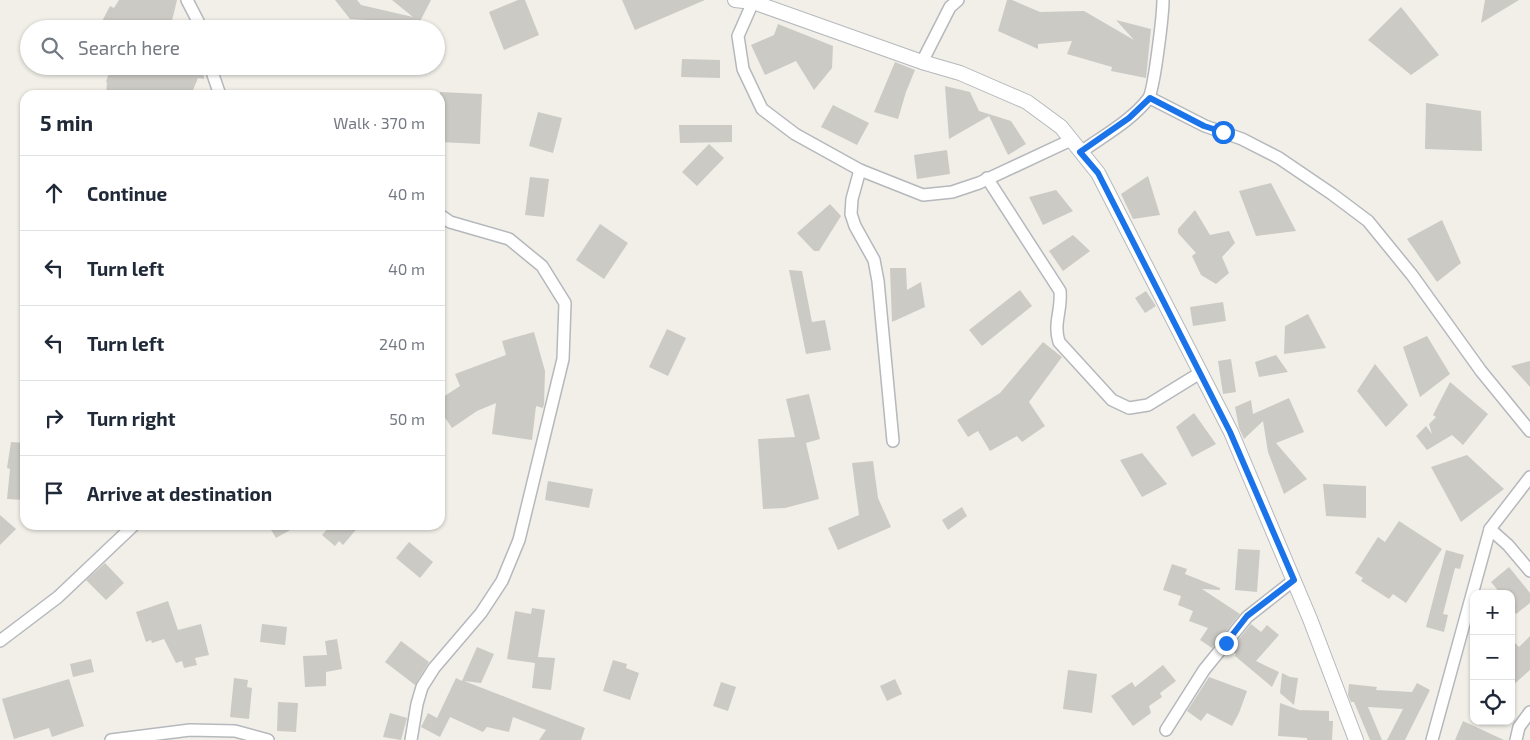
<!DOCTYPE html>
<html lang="en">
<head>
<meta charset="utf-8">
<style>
	:root { --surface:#fff; --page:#f6f6f7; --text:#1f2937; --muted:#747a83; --line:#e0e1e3 }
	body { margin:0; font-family:"Exo 2",sans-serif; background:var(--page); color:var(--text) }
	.controls { position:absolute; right:15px; bottom:15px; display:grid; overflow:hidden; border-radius:10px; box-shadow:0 1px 4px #0004 }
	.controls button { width:45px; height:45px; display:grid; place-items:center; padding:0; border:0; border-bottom:1px solid var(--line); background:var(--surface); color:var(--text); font:25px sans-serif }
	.stop { position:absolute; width:15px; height:15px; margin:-11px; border:4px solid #1a73e8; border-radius:50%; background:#fff }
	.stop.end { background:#1a73e8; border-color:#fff; box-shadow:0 1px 5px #0008 }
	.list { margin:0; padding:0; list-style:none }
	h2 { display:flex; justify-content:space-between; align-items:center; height:65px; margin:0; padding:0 20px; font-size:21px }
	h2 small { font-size:16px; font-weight:400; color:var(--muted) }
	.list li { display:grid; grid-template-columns:32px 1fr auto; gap:15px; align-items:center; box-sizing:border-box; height:75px; padding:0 20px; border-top:1px solid var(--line) }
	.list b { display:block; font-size:19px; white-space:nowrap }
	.list em { font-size:16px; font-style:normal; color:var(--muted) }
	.icon { flex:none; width:28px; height:28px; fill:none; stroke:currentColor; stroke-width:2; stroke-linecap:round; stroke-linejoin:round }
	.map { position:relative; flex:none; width:1530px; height:740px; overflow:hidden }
	.search { position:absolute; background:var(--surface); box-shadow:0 1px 4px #0004; left:20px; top:20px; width:425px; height:55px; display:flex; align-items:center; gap:12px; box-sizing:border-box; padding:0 18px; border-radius:28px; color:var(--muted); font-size:19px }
	.panel { position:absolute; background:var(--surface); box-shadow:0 1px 4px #0004; left:20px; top:90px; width:425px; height:440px; border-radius:15px }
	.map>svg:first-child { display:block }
	.building { fill:#cccac5 }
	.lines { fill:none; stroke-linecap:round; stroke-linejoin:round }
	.minor-casing { stroke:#b5b8bc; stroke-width:14 }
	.tertiary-casing { stroke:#b5b8bc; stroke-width:16 }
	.minor { stroke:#fff; stroke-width:11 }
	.tertiary { stroke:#fff; stroke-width:14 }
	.route { stroke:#1a73e8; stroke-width:6 }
</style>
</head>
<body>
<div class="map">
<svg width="1530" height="740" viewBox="0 0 1530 740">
	<rect width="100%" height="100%" fill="#f1efe8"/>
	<!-- building -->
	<g class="building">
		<polygon points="119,0 177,0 170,29 98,29 110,6 114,8"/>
		<polygon points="335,0 357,0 361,5 413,17 392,0 431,0 416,29 412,29 400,23 396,29 377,29 366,20 350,19"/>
		<polygon points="518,0 525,0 539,35 504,50 489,12"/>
		<polygon points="622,0 705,0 635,30"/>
		<polygon points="1007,0 1012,0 1040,12 1084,11 1134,40 1116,20 1151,29 1146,78 1111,71 1112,67 1067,54 1072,41 1038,44 1038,49 998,31"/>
		<polygon points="1485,0 1519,0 1481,23"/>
		<polygon points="1401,7 1439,55 1411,75 1368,40"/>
		<polygon points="778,24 833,46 832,68 814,90 796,61 765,75 751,45 774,35"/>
		<polygon points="682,59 720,60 720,78 681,77"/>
		<polygon points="895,62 915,70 906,92 898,119 874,112"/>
		<polygon points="111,66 203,66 204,79 198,78 191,95 106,95 107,82 106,82"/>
		<polygon points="945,86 970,92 979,111 1011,121 1026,144 1008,155 989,116 949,139"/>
		<polygon points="440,92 482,94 480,144 440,142"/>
		<polygon points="1426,103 1481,111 1482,151 1425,149"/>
		<polygon points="833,105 869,123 857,145 821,127"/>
		<polygon points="538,112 562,118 553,153 529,146"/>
		<polygon points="679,125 732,125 732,142 680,143"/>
		<polygon points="709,144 724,158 697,186 682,172"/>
		<polygon points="947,150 950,174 917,179 914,155"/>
		<polygon points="1148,176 1160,215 1133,219 1121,194"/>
		<polygon points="530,177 549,179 544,217 525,215"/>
		<polygon points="1271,183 1296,231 1256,236 1239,191"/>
		<polygon points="1056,190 1073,211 1043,225 1029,197"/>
		<polygon points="830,204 841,216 819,251 814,251 797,233"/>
		<polygon points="1195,210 1210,235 1229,231 1235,243 1222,257 1229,273 1216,284 1201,275 1192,256 1196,253 1178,233 1178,229"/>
		<polygon points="1442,220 1461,263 1437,282 1407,239"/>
		<polygon points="600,224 628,243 604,279 576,260"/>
		<polygon points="1073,235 1090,251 1063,271 1049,251"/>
		<polygon points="890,268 906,268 907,290 921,282 925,307 892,322"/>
		<polygon points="789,270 802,271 812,322 825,320 831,350 806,354"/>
		<polygon points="1020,290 1032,306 982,346 969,330"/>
		<polygon points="1146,291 1156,306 1145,313 1135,298"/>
		<polygon points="1223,302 1226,321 1193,326 1190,307"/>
		<polygon points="1308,314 1326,348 1284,354 1285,326"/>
		<polygon points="667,329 686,338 668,376 649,367"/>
		<polygon points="534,332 545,371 544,404 543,408 536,406 532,440 492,434 496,403 477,411 452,428 440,410 440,399 460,386 455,374 506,355 502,341"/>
		<polygon points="1427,336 1450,374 1420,397 1403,347"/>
		<polygon points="1043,342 1062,357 1029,402 1045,426 1022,442 1017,436 990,451 978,431 968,437 957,420 1000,393"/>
		<polygon points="1276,355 1288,372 1259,377 1255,362"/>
		<polygon points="1231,359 1236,392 1223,394 1218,361"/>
		<polygon points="1530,361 1530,387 1511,366"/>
		<polygon points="1375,364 1408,405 1386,427 1357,391"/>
		<polygon points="1450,382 1488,414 1463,445 1452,435 1427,450 1416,436 1426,426 1432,434 1429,424 1436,417 1433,415"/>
		<polygon points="809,394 820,439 806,443 819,499 785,508 763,509 758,439 795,437 786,399"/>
		<polygon points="1289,398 1304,432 1276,443 1307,479 1284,494 1268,452 1263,421 1244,439 1239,428 1235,407 1251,400 1253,414"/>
		<polygon points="1194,413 1216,444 1192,457 1176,427"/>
		<polygon points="11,442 25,443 25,500 7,499 10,469 7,468"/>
		<polygon points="1142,453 1167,484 1142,497 1120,460"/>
		<polygon points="1467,455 1504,489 1461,522 1431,467"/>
		<polygon points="873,461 878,498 891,527 838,550 828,528 859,515 852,463"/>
		<polygon points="548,481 593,489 589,508 545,500"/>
		<polygon points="1323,484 1366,486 1366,518 1326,516"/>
		<polygon points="962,507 967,516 948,530 942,520"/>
		<polygon points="0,515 16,529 0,545"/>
		<polygon points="1399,521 1442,549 1406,603 1393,594 1389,599 1361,581 1363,578 1355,573 1378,537 1385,542"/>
		<polygon points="276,525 299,525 276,538 270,528"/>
		<polygon points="331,525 360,525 343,545 339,541 335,546 322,535"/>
		<polygon points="409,542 433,562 420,578 396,558"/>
		<polygon points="1238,549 1260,550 1257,592 1235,590"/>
		<polygon points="1446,550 1464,555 1460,569 1455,568 1443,614 1448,615 1444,632 1426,627"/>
		<polygon points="105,563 124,583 106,600 86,580"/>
		<polygon points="1172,564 1187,569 1185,574 1220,588 1220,590 1202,589 1240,614 1212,648 1200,640 1208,628 1189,621 1193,611 1178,605 1181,596 1163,590"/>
		<polygon points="1509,567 1530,593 1530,603 1516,614 1511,608 1511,594 1501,594 1491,582"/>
		<polygon points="168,601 178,630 201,624 209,655 195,658 197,665 184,668 182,661 176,663 164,639 152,643 151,640 146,642 136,612"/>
		<polygon points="532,608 545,610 538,657 555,658 551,690 532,688 535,663 507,659 515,611 531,614"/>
		<polygon points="262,624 287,627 285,645 260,642"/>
		<polygon points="1251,624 1261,632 1267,625 1279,635 1256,661 1279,672 1272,687 1235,656 1236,654 1230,650"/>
		<polygon points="1530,636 1530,670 1511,687 1511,639 1519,647"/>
		<polygon points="337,639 342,669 326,672 326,686 305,687 303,656 327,655 325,641"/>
		<polygon points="401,641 429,662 415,685 385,662"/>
		<polygon points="477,647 494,654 481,683 464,681 585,728 581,740 539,740 546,730 513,717 509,732 487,727 483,732 450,717 440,737 421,727 428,713 437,718 456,678 462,681"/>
		<polygon points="91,659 94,672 73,677 70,664"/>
		<polygon points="613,660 627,664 626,668 639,673 630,700 603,691"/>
		<polygon points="1163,665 1176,681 1160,693 1162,697 1149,706 1151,713 1133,726 1111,696 1132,682 1135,687"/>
		<polygon points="1068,670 1097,674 1092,713 1063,709"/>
		<polygon points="1282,673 1290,677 1298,678 1294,705 1280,693"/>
		<polygon points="1209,677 1247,691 1239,713 1232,726 1207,713 1201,721 1187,711"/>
		<polygon points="234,678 248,680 247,687 252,688 249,719 230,717"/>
		<polygon points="69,679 84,726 52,737 49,728 14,739 2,699"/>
		<polygon points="895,679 902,694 887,701 880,686"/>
		<polygon points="721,682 736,687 728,711 713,706"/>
		<polygon points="1417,683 1430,690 1405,740 1387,740 1403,709 1368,707 1382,740 1370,740 1354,702 1351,702 1348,695 1349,684 1377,687 1376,690 1412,692"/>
		<polygon points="278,702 298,703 296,732 277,731"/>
		<polygon points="1280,703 1302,711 1300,710 1329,711 1329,721 1333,721 1332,740 1307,740 1307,738 1278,736"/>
		<polygon points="390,713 407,718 401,740 383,737"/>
		<polygon points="1463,721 1504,740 1455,740"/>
	</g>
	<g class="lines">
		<defs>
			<g id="minor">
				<polyline points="187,0 202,29"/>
				<polyline points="753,2 738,36 743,69 762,109 795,134 860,170 923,195 952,192 979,183 1071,140"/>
				<polyline points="922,62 950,7 958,0"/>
				<polyline points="210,66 220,95"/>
				<polyline points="1150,98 1205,126 1242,139 1279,158 1332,194 1368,221 1412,275 1481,371 1530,431"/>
				<path d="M 1081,152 C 1103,136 1131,121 1148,99 C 1154,92 1163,14 1163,0"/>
				<polyline points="860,170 852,199 851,214 855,226 874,260 878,281 893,441"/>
				<path d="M 987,178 L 1060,291 C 1062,310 1053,323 1059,342 L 1112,400 L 1129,408 L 1148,405 L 1200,373"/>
				<polyline points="1490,529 1508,545 1530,571"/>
				<polyline points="0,641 58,597 134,525"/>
				<polyline points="1166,730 1204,670 1247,617 1294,580"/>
				<polyline points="111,740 190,730 235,731 268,740"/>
				<polyline points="411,740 417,704 422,687 434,668 481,613 502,581 519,540 563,359 565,303 542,266 509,239 450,222 440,215"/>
				<polyline points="1432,740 1490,529 1530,477"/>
				<polyline points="1516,740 1519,727 1530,712"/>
			</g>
			<polyline id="tertiary" points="735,0 753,2 922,62 960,73 1027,102 1061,127 1098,173 1231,432 1310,619 1356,740"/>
		</defs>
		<!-- minor casing -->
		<use href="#minor" class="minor-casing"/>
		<!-- tertiary casing -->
		<use href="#tertiary" class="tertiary-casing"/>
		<!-- minor -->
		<use href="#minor" class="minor"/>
		<!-- tertiary -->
		<use href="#tertiary" class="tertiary"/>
	</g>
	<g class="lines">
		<!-- route -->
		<polyline class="route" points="1223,132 1204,126 1150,98 1129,118 1080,152 1098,173 1230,432 1294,580 1247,616 1226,643"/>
	</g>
</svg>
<div class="controls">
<button>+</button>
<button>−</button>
<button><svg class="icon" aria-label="locate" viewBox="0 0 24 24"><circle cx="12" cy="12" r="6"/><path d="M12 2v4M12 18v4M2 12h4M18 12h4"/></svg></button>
</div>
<div class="stop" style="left:1223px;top:132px"></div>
<div class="stop end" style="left:1226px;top:643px"></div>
<div class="search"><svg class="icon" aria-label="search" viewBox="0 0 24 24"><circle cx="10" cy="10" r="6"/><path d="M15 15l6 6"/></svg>Search here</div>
<section class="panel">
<h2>5 min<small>Walk · 370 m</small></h2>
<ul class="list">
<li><svg class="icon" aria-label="ahead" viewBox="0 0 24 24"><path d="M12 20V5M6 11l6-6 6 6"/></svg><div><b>Continue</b></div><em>40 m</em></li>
<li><svg class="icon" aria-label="left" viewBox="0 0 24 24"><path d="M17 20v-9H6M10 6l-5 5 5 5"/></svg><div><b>Turn left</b></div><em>40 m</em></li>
<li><svg class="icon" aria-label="left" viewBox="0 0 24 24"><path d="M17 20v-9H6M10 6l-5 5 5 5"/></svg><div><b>Turn left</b></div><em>240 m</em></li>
<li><svg class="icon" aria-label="right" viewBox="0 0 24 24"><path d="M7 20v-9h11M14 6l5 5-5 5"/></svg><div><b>Turn right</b></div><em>50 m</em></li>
<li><svg class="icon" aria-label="arrive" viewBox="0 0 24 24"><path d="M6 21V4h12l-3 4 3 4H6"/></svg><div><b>Arrive at destination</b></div></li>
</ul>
</section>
</div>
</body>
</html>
